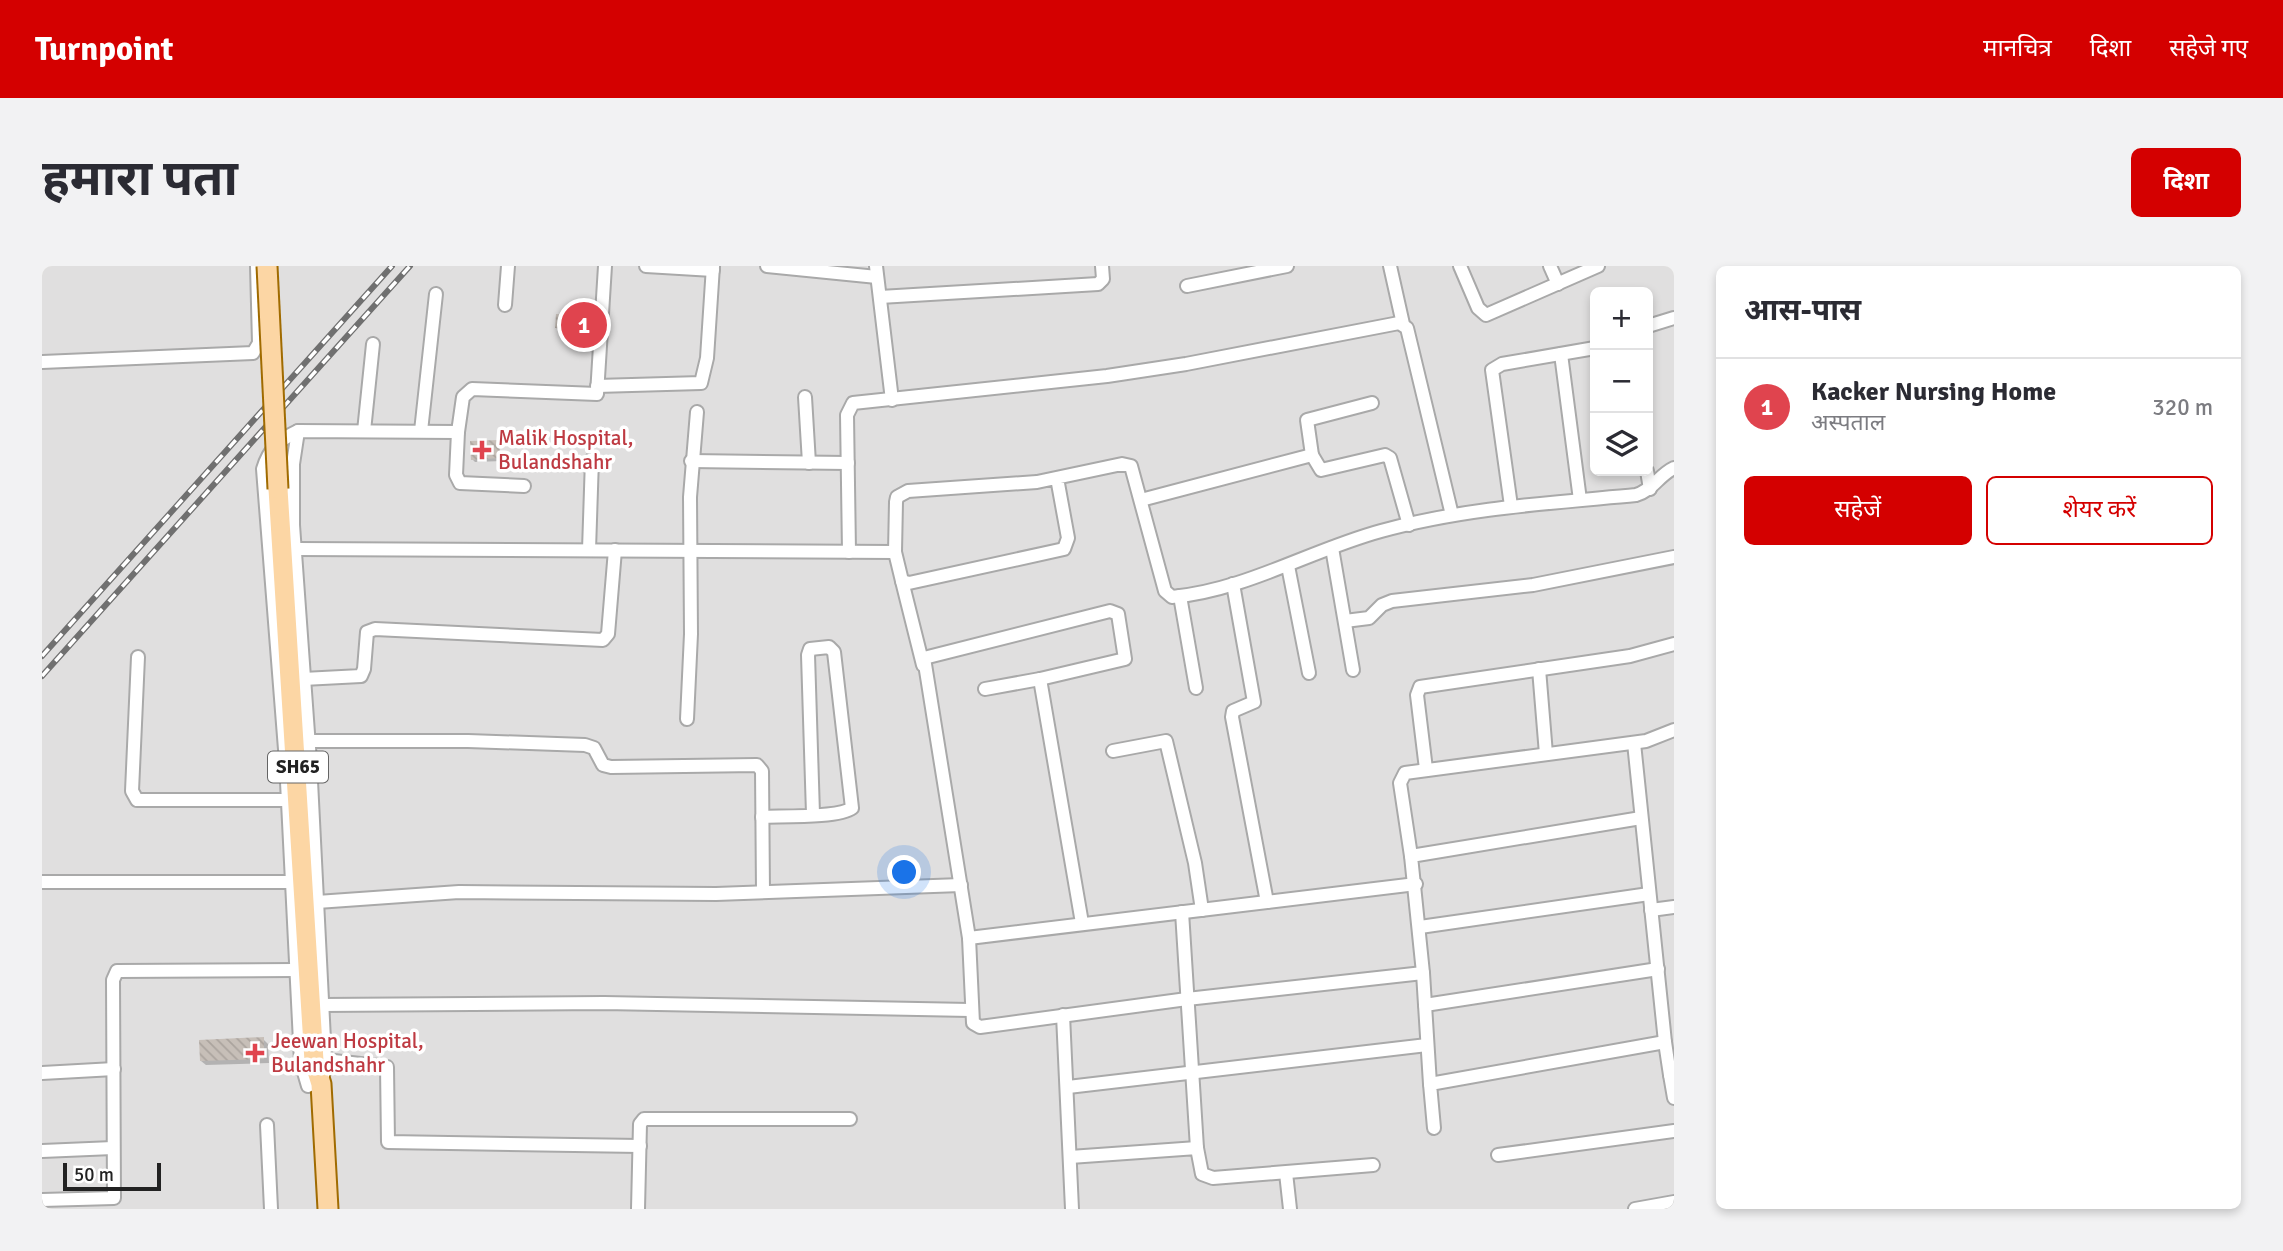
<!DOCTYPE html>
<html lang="hi">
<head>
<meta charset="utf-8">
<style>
	:root { --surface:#fff; --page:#f2f2f3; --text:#2b2b33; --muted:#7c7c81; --line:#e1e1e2; --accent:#d40000 }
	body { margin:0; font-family:Signika,"Noto Sans Devanagari",sans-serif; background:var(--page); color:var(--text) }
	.controls { position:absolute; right:21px; top:21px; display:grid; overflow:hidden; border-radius:10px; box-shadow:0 4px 10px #0003 }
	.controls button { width:63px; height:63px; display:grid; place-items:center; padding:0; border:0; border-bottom:2px solid var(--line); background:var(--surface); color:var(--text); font:35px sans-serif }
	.scale { position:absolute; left:21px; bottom:18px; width:98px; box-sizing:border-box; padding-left:7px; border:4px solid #222; border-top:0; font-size:19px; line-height:24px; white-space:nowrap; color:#222; -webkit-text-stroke:5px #fff; paint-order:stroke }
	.you { position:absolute; left:863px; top:607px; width:24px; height:24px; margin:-18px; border:5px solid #fff; border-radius:50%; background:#1a73e8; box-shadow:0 0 0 10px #1a73e833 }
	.badge { display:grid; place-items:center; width:46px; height:46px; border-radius:50%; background:var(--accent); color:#fff; font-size:23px; font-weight:700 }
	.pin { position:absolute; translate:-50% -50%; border:4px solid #fff; box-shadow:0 2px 7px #0006 }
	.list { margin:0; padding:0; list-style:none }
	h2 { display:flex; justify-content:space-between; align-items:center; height:91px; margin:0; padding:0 28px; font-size:30px }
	h2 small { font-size:23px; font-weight:400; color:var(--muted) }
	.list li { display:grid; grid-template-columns:46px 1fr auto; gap:21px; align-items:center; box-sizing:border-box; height:98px; padding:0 28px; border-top:2px solid var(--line) }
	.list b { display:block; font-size:26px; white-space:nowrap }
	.list p { margin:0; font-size:23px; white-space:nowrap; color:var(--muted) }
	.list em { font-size:23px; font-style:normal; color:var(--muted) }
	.actions { display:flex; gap:14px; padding:21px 28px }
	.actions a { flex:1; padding:16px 0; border:2px solid var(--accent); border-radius:10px; text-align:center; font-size:24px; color:var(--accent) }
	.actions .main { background:var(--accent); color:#fff }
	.icon { flex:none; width:38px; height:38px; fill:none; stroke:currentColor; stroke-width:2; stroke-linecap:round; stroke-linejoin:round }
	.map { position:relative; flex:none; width:1632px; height:943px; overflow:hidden; border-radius:10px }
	header { display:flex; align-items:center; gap:42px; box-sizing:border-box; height:98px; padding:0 35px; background:var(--accent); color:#fff }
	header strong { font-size:33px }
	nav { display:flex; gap:38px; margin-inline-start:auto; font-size:24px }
	.intro { display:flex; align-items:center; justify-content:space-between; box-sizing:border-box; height:168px; padding:0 42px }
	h1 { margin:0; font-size:49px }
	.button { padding:18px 32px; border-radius:10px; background:var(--accent); color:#fff; font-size:24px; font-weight:700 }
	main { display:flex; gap:42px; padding:0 42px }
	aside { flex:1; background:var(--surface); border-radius:10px; box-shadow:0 4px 10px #0003 }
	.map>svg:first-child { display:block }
	.residential { fill:#e0dfdf; fill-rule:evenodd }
	.shadow { fill:#0003 }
	.building { fill:url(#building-back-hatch) }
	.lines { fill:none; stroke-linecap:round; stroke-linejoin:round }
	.street-casing { stroke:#a9a9a9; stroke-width:16 }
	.primary-casing { stroke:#a06b00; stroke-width:23 }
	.street { stroke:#fff; stroke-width:12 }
	.primary { stroke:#fcd6a4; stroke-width:19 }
	.rail-casing { stroke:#707070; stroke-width:6 }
	.rail { stroke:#fff; stroke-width:3.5; stroke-dasharray:10; stroke-linecap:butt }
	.primary-bridge-casing { stroke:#a06b00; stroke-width:23; stroke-linecap:butt }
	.primary-bridge { stroke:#fcd6a4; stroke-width:19 }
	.health-dot { fill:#e0444e; stroke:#fff; stroke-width:2.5 }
	.labels { text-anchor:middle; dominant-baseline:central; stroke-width:7; stroke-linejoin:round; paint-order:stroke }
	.shield { fill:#fff; stroke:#646464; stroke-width:2 }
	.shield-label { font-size:19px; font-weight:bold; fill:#222 }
	.health-label { font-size:21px; fill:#be3a42; stroke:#fff; text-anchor:start }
</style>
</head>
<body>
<header>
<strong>Turnpoint</strong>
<nav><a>मानचित्र</a><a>दिशा</a><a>सहेजे गए</a></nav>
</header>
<div class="intro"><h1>हमारा पता</h1><a class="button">दिशा</a></div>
<main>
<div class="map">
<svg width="1632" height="943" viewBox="0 0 1632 943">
	<defs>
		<pattern id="building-back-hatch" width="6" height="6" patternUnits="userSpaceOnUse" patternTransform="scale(1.75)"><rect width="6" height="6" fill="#c7bfb8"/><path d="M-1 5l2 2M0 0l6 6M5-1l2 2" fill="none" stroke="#aba49e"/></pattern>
	</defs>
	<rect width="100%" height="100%" fill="#f2efe9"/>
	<!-- residential -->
	<path class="residential" d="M 0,0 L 1632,0 L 1632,943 L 0,943 ZM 1553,26 L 1606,26 L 1606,205 L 1553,205 Z"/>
	<!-- shadow -->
	<g class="shadow">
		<polygon points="550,54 553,57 552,68 515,61"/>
		<polygon points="456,176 460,195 433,196 430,193"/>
		<polygon points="221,773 226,778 227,797 164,799 159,795"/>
	</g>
	<!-- building -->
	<g class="building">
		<polygon points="514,48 551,52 549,66 513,62"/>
		<polygon points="457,174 458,192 429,194 428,175"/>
		<polygon points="222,771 222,793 158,795 157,774"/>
	</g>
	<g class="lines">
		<defs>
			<g id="street">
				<polyline points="604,0 671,4"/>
				<polyline points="725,0 835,11"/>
				<polyline points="834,0 850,134"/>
				<polyline points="1348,0 1361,58"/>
				<polyline points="1418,0 1436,42 1444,49 1556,0"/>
				<polyline points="1508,0 1516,18"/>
				<polyline points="1145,20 1245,0"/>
				<polyline points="838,31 1056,18 1061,13 1060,0"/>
				<polyline points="463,39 466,0"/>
				<polyline points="1606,60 1632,52"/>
				<polyline points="1519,88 1538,234"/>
				<polyline points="0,96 211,87 217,77 215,0"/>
				<polyline points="555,120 659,117 665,92 671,0"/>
				<polyline points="763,131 767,197"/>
				<polyline points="256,165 251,198 251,259 268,495 283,794 281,810"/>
				<polyline points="322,165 331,78"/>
				<polyline points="379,165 394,28"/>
				<polyline points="416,166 414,209 418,217 482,220"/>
				<polyline points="1270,189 1265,154 1330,137"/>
				<polyline points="649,195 806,197"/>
				<polyline points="1605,205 1608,223"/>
				<path d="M 1015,212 L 1026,272 L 1022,283 L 867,317 L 860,315 L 853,286 L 854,236 L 855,231 L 866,225 L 995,216 L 1080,198 L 1089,200 L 1123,325 L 1130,331 C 1204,324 1269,284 1339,265 C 1422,242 1509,237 1594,229 C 1611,224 1617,209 1632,202"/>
				<polyline points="1099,234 1270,189 1279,204 1343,189 1348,192 1367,259"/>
				<polyline points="1469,240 1450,104 1460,98 1553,82"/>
				<polyline points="1290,282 1311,404"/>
				<polyline points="253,283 853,286"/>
				<polyline points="547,284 550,193"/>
				<polyline points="807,286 805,149 811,137 1065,110 1144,98 1357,57 1365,62 1410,249"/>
				<polyline points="1246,300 1267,407"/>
				<polyline points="860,315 881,399"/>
				<polyline points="1191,318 1212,436 1191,445 1190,451 1225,636"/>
				<polyline points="1138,330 1154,422"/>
				<polyline points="1303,355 1327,352 1340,339 1350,335 1491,319 1632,291"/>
				<polyline points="96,391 90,525 95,534 245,534"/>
				<polyline points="1497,403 1504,488"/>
				<polyline points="261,413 319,410 322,403 325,366 333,363 561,374 566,368 573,284"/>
				<polyline points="943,423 998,413"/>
				<polyline points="645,453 649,368 648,231 655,146"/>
				<polyline points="267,475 426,475 543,479 552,482 561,499 569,501 715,499 720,505 721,626"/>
				<polyline points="1592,477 1623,776 1628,809 1632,808"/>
				<polyline points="1071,485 1124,475 1153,597 1160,644"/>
				<polyline points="1384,503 1375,429 1378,421 1588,390 1632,378"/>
				<path d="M 720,551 C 739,550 797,552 810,542 L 792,386 L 787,381 L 768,383 L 766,389 L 771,548"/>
				<polyline points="1369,590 1358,517 1363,507 1604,475 1632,464"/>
				<polyline points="0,616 247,616"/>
				<polyline points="275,636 417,626 674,628 919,619"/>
				<polyline points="1609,644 1632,641"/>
				<polyline points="1140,646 1155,882"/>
				<polyline points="1040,657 998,413 1083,393 1076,348 1068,345 882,392 927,672 931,757 938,761 1145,733 1381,707 1388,818"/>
				<polyline points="1378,661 1607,628"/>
				<polyline points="927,672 1374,618"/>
				<polyline points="1381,707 1369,590 1599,552"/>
				<polyline points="279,739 562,737 928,744"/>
				<polyline points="1383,739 1616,703"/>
				<polyline points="1021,749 1030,943"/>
				<polyline points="283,794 345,801 346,876 598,880"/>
				<polyline points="0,807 72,803"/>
				<polyline points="1628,809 1632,832"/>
				<path d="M 266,820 L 259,796 L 244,496 L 221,203 C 227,183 237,174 256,165 L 416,166 L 421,131 L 430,123 L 555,128 L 563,0"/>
				<polyline points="1026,821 1385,779"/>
				<polyline points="225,859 229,943"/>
				<polyline points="1392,862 1388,818 1623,776"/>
				<polyline points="0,885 71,882"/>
				<polyline points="1456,889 1632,865"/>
				<polyline points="1028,891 1155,882 1160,908 1171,912 1331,899"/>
				<polyline points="1244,907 1248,943"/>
				<polyline points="0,934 72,932 71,714 75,705 253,704"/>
				<polyline points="596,943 598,858 602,853 808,853"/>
				<polyline points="1593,943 1632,936"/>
			</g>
			<polyline id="primary" points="236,223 272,795 279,818 286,943"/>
		</defs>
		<!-- street casing -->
		<use href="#street" class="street-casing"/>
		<!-- primary casing -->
		<use href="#primary" class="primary-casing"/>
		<!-- street -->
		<use href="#street" class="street"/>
		<!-- primary -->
		<use href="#primary" class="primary"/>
		<defs>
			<g id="rail">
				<polyline points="0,390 350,0"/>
				<polyline points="0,410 368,0"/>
			</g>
		</defs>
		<!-- rail casing -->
		<use href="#rail" class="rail-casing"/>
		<!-- rail -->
		<use href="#rail" class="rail"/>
		<defs>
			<polyline id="primary-bridge" points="225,0 236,223"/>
		</defs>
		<!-- primary-bridge casing -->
		<use href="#primary-bridge" class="primary-bridge-casing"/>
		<!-- primary-bridge -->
		<use href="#primary-bridge" class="primary-bridge"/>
	</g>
	<!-- markers -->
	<g class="health-dot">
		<path d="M436.5 173.5h7v7h7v7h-7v7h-7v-7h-7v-7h7z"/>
		<path d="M209.5 776.5h7v7h7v7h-7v7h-7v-7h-7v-7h7z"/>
	</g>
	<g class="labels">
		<!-- shield labels -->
		<rect class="shield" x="226" y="485.5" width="60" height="31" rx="5"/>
		<g class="shield-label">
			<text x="256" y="501">SH65</text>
		</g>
		<!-- health labels -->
		<g class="health-label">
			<text x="456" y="172">Malik Hospital,<tspan x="456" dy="24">Bulandshahr</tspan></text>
			<text x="229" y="775">Jeewan Hospital,<tspan x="229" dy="24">Bulandshahr</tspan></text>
		</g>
	</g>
</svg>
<div class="controls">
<button>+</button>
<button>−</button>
<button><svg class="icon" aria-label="layers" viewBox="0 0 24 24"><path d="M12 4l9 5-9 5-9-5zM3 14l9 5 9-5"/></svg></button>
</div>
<div class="scale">50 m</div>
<div class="you"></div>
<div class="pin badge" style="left:542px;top:59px;background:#e0444e">1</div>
</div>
<aside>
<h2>आस-पास<small></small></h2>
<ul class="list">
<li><span class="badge" style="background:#e0444e">1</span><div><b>Kacker Nursing Home</b><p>अस्पताल</p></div><em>320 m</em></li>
</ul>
<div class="actions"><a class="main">सहेजें</a><a>शेयर करें</a></div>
</aside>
</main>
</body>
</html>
